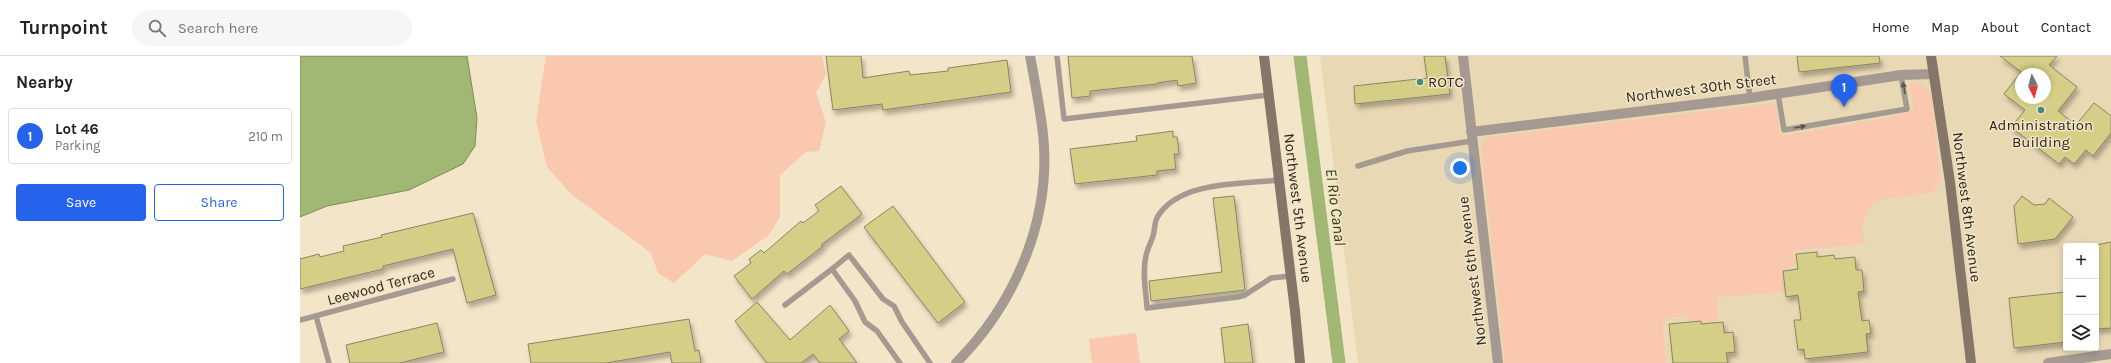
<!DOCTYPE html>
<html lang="en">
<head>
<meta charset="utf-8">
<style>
	:root { --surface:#fff; --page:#f6f6f6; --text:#202124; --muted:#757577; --line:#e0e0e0; --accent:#2563eb }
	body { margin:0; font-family:Karla,sans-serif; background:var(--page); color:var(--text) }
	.controls { position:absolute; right:12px; bottom:12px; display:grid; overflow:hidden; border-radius:4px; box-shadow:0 2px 6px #0003 }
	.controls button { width:36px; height:36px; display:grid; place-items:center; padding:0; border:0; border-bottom:1px solid var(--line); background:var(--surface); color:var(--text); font:20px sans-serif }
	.compass { position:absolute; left:1715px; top:12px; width:36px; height:36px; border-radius:50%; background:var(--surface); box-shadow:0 2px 6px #0003; rotate:174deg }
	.you { position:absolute; left:1160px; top:112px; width:14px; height:14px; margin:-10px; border:3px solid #fff; border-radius:50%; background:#1a73e8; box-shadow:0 0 0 6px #1a73e833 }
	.badge { display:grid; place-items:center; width:26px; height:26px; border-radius:50%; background:var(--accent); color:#fff; font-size:13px; font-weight:700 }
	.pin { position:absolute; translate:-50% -33px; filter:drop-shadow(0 1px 2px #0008) }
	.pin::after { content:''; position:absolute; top:21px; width:14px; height:12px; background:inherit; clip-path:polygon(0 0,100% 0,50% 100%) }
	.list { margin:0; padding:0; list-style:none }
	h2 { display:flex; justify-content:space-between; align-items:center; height:52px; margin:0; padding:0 16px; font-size:17px }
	h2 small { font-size:13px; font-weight:400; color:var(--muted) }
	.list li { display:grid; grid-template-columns:26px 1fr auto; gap:12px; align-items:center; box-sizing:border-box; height:56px; margin:0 8px 8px; padding:0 8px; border:1px solid var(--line); border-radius:4px }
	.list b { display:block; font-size:15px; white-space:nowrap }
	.list p { margin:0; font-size:13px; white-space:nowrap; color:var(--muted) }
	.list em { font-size:13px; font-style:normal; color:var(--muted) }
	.actions { display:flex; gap:8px; padding:12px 16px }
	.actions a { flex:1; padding:9px 0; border:1px solid var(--accent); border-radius:4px; text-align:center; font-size:14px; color:var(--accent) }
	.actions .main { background:var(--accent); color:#fff }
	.icon { flex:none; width:22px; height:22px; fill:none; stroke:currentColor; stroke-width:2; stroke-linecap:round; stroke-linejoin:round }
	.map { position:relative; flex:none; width:1811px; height:307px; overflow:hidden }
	header { display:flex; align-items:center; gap:24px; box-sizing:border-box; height:56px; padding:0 20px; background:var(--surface); border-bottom:1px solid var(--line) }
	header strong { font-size:19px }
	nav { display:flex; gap:22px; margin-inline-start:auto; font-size:14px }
	.search { width:280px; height:36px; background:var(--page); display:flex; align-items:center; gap:10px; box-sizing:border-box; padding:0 14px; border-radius:22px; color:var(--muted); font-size:15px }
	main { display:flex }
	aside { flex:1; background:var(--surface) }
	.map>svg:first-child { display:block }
	.built { fill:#e9d8b4; fill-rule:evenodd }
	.green { fill:#fac7af }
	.water { fill:#a1b774; stroke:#7e8c5a }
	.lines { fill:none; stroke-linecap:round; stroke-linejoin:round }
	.canal { stroke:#a1b774; stroke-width:13 }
	.building { fill:#d4ce86; stroke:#878568; filter:url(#shadow) }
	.lane { stroke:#a49a91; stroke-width:5.5 }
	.street { stroke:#a49a91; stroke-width:10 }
	.secondary { stroke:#847668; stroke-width:10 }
	.oneway { fill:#5d554b }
	.poi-dot { fill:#468a7f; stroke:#f3e5c8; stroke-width:1.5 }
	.labels { text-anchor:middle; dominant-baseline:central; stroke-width:3; stroke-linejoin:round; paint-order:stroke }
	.poi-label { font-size:15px; fill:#2d271d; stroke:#f3e5c8; text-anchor:start }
	.street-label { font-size:15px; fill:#2d271d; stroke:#f3e5c8 }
	.water-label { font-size:16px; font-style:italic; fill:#32400e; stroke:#f3e5c8 }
</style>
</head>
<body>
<header>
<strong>Turnpoint</strong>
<div class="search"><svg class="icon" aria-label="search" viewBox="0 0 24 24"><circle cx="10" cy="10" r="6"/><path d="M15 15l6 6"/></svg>Search here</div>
<nav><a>Home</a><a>Map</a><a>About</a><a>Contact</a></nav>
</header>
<main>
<aside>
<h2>Nearby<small></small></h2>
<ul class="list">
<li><span class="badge">1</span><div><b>Lot 46</b><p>Parking</p></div><em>210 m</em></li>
</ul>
<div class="actions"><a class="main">Save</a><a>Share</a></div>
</aside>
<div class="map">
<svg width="1811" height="307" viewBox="0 0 1811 307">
	<defs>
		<filter id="shadow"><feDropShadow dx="2.5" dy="4.5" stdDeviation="2" flood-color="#0004"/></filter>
	</defs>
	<rect width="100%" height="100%" fill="#f3e5c8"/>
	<!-- built -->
	<path class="built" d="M 1020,0 L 1811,0 L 1811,307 L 1058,307 ZM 1721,18 L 1745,18 L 1745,42 L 1721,42 ZM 1766,190 L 1796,190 L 1796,292 L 1766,292 Z"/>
	<!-- green -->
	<g class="green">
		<polygon points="246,0 522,0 526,18 516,37 526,66 519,95 506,96 480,119 480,161 468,180 432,205 405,198 374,227 358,217 351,197 272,139 247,111 236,65"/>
		<path d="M 1610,27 L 1620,27 L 1628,34 L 1632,41 L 1640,121 C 1638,125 1638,130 1635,133 C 1623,144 1589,135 1570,150 C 1563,163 1559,173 1566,187 L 1494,195 L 1495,209 L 1483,214 L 1485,236 L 1417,241 L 1418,265 L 1402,267 L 1401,264 L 1387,265 L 1386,260 L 1368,262 L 1363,269 L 1366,307 L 1205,307 L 1181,90 L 1187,81 L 1475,47 L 1481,80 L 1582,63 L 1613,54 Z"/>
		<polygon points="836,277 840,307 792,307 789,283"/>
	</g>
	<!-- water -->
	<polygon class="water" points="0,0 167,0 177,62 175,90 163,108 109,134 27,150 0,161"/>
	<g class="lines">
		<!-- canal -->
		<polyline class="canal" points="1000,0 1039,307"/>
	</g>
	<!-- building -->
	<g class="building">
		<polygon points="526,0 561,0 563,22 609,15 610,19 648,15 648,12 707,4 711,36 583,54 582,48 533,54"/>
		<polygon points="768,0 892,0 896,27 878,30 877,24 857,27 857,28 790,35 790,40 772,42"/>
		<polygon points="1124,0 1145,0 1150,38 1055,48 1054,30 1127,22"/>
		<polygon points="1497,0 1579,0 1580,7 1499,16"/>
		<polygon points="1700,0 1757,0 1749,9 1777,31 1758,55 1776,69 1794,47 1811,60 1811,77 1793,100 1786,94 1774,108 1765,101 1759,108 1711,71 1725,54 1704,38 1721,16 1721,42 1745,42 1745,18 1724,18"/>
		<polygon points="873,75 873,81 877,81 879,98 874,98 876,113 857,115 857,119 775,128 770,93 837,85 836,80"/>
		<polygon points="541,130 562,158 521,189 523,190 487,218 484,215 452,243 434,220 451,207 449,203 461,194 464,197 501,165 503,167 519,155 515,149"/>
		<polygon points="934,140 945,234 851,245 849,225 922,216 913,142"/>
		<polygon points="1722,140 1734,149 1745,148 1749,142 1773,161 1755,183 1718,188 1714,150"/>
		<polygon points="593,150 665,246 638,267 564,171"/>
		<polygon points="173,157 196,239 167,247 153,193 83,210 83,213 0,233 0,203 19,198 20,201 44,195 43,190 82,181 81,179"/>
		<polygon points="1811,186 1811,272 1796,273 1796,189"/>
		<polygon points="1517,196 1517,201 1534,199 1535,203 1555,201 1556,214 1562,214 1564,235 1558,236 1562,265 1569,264 1571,277 1566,278 1568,296 1505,303 1504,293 1498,294 1494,264 1501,264 1498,239 1486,241 1483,215 1498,213 1496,198"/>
		<polygon points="1766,236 1766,286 1714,292 1709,242"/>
		<polygon points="457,246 490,284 530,249 549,275 539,283 557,307 520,307 513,298 501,307 467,307 435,265"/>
		<polygon points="389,263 395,295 399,294 401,307 372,307 370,296 306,307 231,307 228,288"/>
		<polygon points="1401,265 1401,268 1423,266 1424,277 1433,276 1435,296 1426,297 1428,307 1373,307 1369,268"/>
		<polygon points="137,267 144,296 100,307 50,307 46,289"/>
		<polygon points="948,268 953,307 925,307 921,272"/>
	</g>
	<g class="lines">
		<!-- lane -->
		<g class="lane">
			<polyline points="757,0 764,63 968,39"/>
			<polyline points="1445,0 1450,42"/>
			<polyline points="1478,38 1484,74 1607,53 1601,19"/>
			<polyline points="1058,110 1107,95 1172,85"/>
			<path d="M 979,124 C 942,128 880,125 858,160 C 854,166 855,174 853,180 C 851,187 847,193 846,200 C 842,217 846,235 847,252 L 938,241 L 945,239 L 971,222 L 991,220"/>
			<polyline points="532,213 549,199 583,243 594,250 602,266 630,307"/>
			<polyline points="485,249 532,213 555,245 565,266 577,275 600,307"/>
			<polyline points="16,260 29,307"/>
			<polyline points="0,264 153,223"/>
		</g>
		<!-- street -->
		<g class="street">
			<polyline points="1163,0 1198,307"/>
			<polyline points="1171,76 1450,42 1601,19 1633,18"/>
			<path d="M 656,307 C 715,248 752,163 743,78 C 740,52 735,26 730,0"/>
			<polyline points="1748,307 1811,298"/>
		</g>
		<!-- secondary -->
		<g class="secondary">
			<polyline points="964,0 995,255 1000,307"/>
			<polyline points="1631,0 1650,126 1671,307"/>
		</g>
	</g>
	<!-- one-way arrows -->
	<defs><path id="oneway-solid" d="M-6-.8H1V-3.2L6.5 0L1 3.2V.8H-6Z"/></defs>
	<g class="oneway">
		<use href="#oneway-solid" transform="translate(1604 32) rotate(-100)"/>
		<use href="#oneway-solid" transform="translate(1500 71) rotate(-10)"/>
	</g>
	<!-- markers -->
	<g class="poi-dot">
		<circle cx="1120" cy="26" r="4"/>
		<circle cx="1741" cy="54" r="4"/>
	</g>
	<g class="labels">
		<!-- poi labels -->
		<g class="poi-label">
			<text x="1128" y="26">ROTC</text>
			<text x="1741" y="69" text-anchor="middle">Administration<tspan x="1741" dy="17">Building</tspan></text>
		</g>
		<!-- street labels -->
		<g class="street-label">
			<text transform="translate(1401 32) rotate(-7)">Northwest 30th Street</text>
			<text transform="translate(1667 151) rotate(83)">Northwest 8th Avenue</text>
			<text transform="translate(998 152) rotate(83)">Northwest 5th Avenue</text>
			<text transform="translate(1172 215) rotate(-97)">Northwest 6th Avenue</text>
			<text transform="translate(81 230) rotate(-15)">Leewood Terrace</text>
		</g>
		<!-- water labels -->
		<g class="water-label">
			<text transform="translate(1036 151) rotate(83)">El Rio Canal</text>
		</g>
	</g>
</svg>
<div class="controls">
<button>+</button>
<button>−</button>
<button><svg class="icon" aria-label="layers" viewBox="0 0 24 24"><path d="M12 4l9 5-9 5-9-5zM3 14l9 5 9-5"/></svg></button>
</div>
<svg class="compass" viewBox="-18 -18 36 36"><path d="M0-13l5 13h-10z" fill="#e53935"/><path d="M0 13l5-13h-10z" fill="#757577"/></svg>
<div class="you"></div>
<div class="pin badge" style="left:1544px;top:51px">1</div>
</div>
</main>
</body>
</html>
